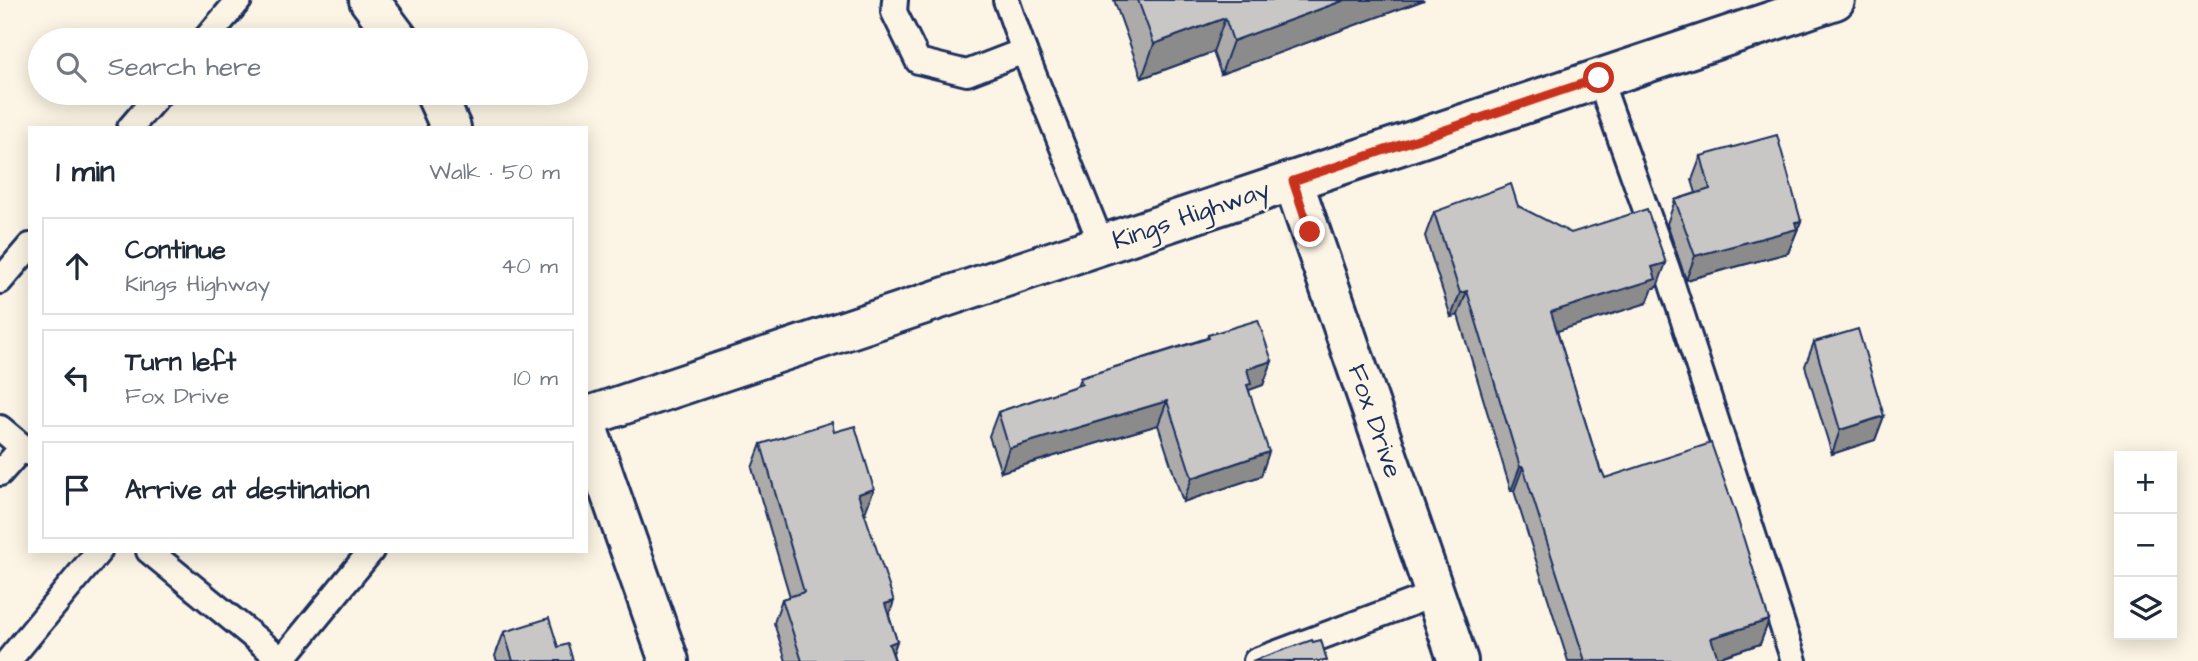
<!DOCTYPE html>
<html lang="en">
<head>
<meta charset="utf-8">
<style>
	:root { --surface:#fff; --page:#f6f6f7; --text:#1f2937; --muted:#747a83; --line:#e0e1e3 }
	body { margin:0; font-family:"Architects Daughter",sans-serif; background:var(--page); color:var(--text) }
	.controls { position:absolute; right:21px; bottom:21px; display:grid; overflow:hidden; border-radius:0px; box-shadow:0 4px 18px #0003 }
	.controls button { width:63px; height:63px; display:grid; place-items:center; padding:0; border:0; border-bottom:2px solid var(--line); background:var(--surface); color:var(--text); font:35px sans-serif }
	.stop { position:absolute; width:21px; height:21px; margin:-16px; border:5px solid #c8321e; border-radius:50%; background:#fff }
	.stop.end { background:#c8321e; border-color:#fff; box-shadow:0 2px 7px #0008 }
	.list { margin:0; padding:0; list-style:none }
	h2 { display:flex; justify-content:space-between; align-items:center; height:91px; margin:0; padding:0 28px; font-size:30px }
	h2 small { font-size:23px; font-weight:400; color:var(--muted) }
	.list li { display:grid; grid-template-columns:46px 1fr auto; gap:21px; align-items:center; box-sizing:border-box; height:98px; margin:0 14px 14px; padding:0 14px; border:2px solid var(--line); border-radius:0px }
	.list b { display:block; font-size:26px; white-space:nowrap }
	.list p { margin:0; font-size:23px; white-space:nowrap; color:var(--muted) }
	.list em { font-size:23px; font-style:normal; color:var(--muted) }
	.icon { flex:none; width:38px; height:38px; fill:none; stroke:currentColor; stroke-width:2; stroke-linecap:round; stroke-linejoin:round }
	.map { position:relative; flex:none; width:2198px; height:661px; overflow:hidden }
	.search { position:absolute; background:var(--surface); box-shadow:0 4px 18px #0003; left:28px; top:28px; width:560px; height:77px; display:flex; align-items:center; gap:18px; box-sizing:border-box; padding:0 24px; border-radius:38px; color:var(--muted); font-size:26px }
	.panel { position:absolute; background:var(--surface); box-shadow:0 4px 18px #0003; left:28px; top:126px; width:560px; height:427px; border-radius:0px }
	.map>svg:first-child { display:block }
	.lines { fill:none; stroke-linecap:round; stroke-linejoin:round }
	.service-casing { stroke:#1b2f5e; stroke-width:30 }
	.minor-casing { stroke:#1b2f5e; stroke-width:44 }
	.service { stroke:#fcf5e5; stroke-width:24 }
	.minor { stroke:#fcf5e5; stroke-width:38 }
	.wall { fill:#acabaa; stroke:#1b2f5e; stroke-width:2 }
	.shaded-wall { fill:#8c8b8b; stroke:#1b2f5e; stroke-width:2 }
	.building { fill:#c8c7c6; stroke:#1b2f5e; stroke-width:2 }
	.route { stroke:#c8321e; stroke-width:9 }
	.labels { text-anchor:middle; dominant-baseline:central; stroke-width:5; stroke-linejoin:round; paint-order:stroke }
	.street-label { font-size:26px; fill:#1b2f5e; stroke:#fcf5e5 }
</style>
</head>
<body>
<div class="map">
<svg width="2198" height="661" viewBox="0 0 2198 661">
	<rect width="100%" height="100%" fill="#fcf5e5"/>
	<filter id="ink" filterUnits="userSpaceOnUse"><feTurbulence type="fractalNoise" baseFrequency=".0143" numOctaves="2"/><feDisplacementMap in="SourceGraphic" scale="14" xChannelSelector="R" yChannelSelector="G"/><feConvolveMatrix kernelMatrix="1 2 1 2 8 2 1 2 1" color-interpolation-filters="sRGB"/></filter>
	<g filter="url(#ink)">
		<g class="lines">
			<defs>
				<g id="service">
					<polyline points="895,0 894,12 918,61 967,73 1024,51"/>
					<polyline points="1006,0 1024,51 1102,245"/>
					<polyline points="205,40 239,0"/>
					<polyline points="1599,78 1667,269 1794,661"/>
					<polyline points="130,128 160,93"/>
					<polyline points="0,281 30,246"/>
					<polyline points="0,428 30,453"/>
					<polyline points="0,473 23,447"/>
					<polyline points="149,551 282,660"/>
					<polyline points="8,661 99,551"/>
					<polyline points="281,661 371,551"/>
					<polyline points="1256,661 1435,594"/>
				</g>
				<g id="minor">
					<polyline points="369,0 399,40"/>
					<polyline points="435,93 451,128"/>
					<polyline points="1293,181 1458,661"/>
					<polyline points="586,417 1835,0"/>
					<polyline points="586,424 669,661"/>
				</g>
			</defs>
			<!-- service casing -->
			<use href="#service" class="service-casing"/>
			<!-- minor casing -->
			<use href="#minor" class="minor-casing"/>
			<!-- service -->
			<use href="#service" class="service"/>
			<!-- minor -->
			<use href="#minor" class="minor"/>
		</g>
		<!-- wall -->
		<g class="wall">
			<polygon points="1114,0 1424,0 1221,74 1213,52 1142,78"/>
			<polygon points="1701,156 1801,221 1788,253 1686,280 1667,224 1675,200 1696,193 1692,180"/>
			<polygon points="1518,206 1657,287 1653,288 1647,303 1557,331 1601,472 1605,478 1769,620 1760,644 1718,658 1719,661 1568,661 1514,491 1511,491 1458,315 1451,317 1425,236 1434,212"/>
			<polygon points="1208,335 1272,361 1263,385 1249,390 1261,476 1183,502 1158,425 1001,472 989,436 998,412 1077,386 1080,378 1207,338"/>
			<polygon points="1814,342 1884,416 1875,440 1832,454 1805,366"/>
			<polygon points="761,444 865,513 864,513 889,616 897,641 893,653 895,661 786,661 774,623 782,599 790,597 752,468"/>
			<polygon points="504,632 558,647 573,661 497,661 495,656"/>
		</g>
		<!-- shaded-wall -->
		<g class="shaded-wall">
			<polygon points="1345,0 1424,0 1221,74 1233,41"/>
			<polygon points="1225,18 1213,52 1142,78 1154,44"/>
			<polygon points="1801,221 1788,253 1686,280 1695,256"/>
			<polygon points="1666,263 1657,287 1653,288 1647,303 1542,336 1551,312 1652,267"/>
			<polygon points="1467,291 1458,315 1451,317 1460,293"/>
			<polygon points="1272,361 1263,385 1249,390 1242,408 1247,369"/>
			<polygon points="1167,401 1158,425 1001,472 1009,448"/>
			<polygon points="1884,416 1875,440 1832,454 1840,430"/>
			<polygon points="1269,452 1261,476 1183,502 1192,478"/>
			<polygon points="1520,467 1523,467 1514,491 1511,491"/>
			<polygon points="874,489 865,513 849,518 858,494"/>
			<polygon points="894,601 886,625 885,604"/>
			<polygon points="1769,620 1760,644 1707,661 1711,638"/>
			<polygon points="897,641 890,661 889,644"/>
		</g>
		<!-- building -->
		<g class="building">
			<polygon points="1138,0 1345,0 1233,41 1225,18 1154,44"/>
			<polygon points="1777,135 1801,221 1795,222 1797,229 1695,256 1675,200 1710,189 1701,156"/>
			<polygon points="1511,184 1518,206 1571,233 1647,209 1666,263 1652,267 1656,279 1551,312 1601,472 1602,471 1605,478 1711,443 1736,514 1769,620 1711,638 1719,661 1585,661 1523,467 1520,467 1467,291 1460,293 1434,212"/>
			<polygon points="1258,320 1272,361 1247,369 1251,384 1247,385 1269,452 1192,478 1167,401 1009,448 998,412 1082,384 1080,378 1209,338 1208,335"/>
			<polygon points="1858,329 1884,416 1840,430 1814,342"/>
			<polygon points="832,422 834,432 855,426 874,489 858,494 894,601 885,604 897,641 889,644 895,661 802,661 782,599 804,592 761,444"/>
			<polygon points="549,618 558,647 568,644 573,661 513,661 504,632"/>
			<polygon points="1312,640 1313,642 1321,640 1327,661 1252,661"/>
		</g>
	</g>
	<g class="lines" filter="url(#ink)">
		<!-- route -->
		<polyline class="route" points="1310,232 1293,181 1599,78"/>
	</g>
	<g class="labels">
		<!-- street labels -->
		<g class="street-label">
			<text transform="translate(1191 215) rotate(-19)">Kings Highway</text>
			<text transform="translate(1375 421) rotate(71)">Fox Drive</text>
		</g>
	</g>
</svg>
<div class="controls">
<button>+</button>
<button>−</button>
<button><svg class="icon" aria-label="layers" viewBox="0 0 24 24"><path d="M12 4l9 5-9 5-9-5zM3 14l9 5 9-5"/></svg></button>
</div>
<div class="stop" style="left:1599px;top:78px"></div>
<div class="stop end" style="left:1310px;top:232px"></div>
<div class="search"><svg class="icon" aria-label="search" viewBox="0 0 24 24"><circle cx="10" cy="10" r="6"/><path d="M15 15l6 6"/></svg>Search here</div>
<section class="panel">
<h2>1 min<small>Walk · 50 m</small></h2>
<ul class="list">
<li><svg class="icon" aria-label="ahead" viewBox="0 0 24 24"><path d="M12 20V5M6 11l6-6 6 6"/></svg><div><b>Continue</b><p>Kings Highway</p></div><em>40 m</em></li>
<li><svg class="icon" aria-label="left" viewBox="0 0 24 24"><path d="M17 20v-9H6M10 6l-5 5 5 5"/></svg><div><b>Turn left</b><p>Fox Drive</p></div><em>10 m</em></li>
<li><svg class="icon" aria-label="arrive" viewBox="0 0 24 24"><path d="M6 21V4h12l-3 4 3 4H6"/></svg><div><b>Arrive at destination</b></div></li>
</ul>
</section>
</div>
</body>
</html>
